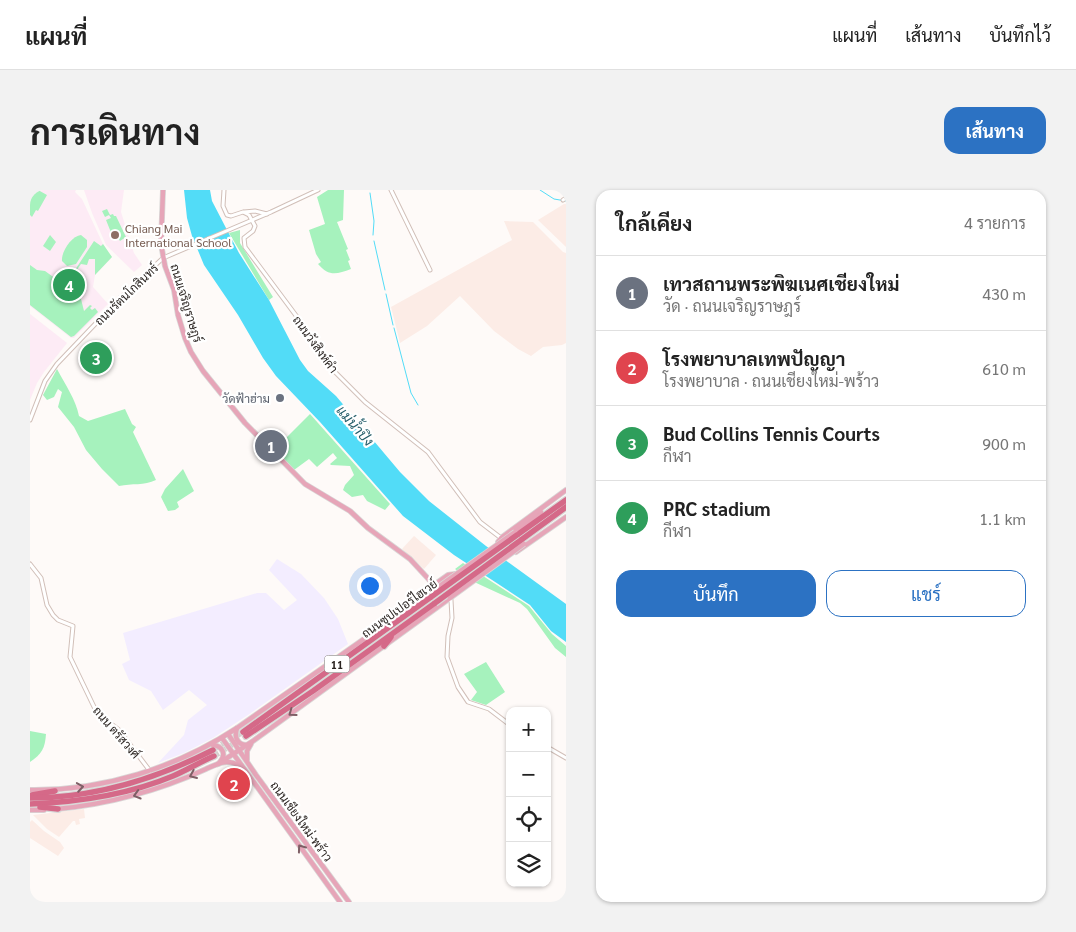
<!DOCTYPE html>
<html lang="th">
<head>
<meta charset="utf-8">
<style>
	:root { --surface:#fff; --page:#f2f2f2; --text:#222; --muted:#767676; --line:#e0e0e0; --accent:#2c72c3 }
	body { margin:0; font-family:Georgia,Sarabun,serif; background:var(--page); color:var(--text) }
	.controls { position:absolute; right:15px; bottom:15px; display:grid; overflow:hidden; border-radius:10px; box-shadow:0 1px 4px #0004 }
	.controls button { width:45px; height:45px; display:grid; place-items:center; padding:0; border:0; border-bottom:1px solid var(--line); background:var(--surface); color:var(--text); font:25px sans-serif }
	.you { position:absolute; left:339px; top:395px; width:18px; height:18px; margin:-12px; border:4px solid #fff; border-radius:50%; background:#1a73e8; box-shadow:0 0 0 8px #1a73e833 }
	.badge { display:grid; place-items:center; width:32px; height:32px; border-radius:50%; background:var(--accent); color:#fff; font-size:16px; font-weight:700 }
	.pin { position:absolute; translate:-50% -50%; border:2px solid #fff; box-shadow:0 1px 5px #0006 }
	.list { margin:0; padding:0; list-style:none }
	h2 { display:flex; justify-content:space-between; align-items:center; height:65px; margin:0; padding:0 20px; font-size:21px }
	h2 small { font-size:16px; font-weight:400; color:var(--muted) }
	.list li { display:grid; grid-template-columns:32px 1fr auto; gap:15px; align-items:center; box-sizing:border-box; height:75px; padding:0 20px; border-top:1px solid var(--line) }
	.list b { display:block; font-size:19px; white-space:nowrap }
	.list p { margin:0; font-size:16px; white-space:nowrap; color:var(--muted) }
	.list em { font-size:16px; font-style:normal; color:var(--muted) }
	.actions { display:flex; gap:10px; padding:15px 20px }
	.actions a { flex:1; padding:11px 0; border:1px solid var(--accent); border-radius:15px; text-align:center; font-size:18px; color:var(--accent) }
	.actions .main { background:var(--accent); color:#fff }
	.icon { flex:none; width:28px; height:28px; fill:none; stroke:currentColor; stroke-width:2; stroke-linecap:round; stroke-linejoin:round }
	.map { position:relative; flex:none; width:536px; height:712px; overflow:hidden; border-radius:15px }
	header { display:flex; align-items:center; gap:30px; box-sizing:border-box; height:70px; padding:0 25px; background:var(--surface); border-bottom:1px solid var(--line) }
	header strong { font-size:24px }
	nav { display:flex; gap:28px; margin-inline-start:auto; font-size:18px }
	.intro { display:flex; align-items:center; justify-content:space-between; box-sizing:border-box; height:120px; padding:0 30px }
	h1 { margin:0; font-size:35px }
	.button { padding:12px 22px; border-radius:15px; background:var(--accent); color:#fff; font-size:18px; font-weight:700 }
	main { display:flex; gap:30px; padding:0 30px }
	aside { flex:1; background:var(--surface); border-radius:15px; box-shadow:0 1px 4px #0004 }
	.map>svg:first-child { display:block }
	.built { fill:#fcece6 }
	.industrial { fill:#f3edff }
	.education { fill:#fdebf5 }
	.green { fill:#a6f2bd }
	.water { fill:#52dcf7 }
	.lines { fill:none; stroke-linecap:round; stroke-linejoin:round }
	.stream { stroke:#52dcf7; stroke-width:1 }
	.highway-tunnel { stroke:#d4cfcd; stroke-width:5.5; stroke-dasharray:5.5 3; stroke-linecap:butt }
	.minor-casing { stroke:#d1bfb8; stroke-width:5 }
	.major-casing { stroke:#d9d8d7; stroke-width:6 }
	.highway-casing { stroke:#d9d8d7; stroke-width:8 }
	.minor { stroke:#fff; stroke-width:3 }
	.major { stroke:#e6a5b8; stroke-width:4.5 }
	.highway { stroke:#d56988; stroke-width:5.5 }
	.major-bridge-casing { stroke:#d9d8d7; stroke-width:6; stroke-linecap:butt }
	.highway-bridge-casing { stroke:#d9d8d7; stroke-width:8; stroke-linecap:butt }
	.major-bridge { stroke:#e6a5b8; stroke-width:4.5 }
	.highway-bridge { stroke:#d56988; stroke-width:5.5 }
	.oneway { stroke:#7f5f66 }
	.education-dot { fill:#8d6e63; stroke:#fff; stroke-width:2 }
	.worship-dot { fill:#6b7280; stroke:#fff; stroke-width:2 }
	.labels { text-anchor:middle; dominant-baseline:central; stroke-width:4.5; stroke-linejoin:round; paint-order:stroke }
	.shield { fill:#fff; stroke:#6b6664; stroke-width:1 }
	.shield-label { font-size:11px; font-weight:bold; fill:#2b2522 }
	.education-label { font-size:12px; fill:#785e54; stroke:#fff; text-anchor:start }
	.street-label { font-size:12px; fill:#2b2522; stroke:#fff }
	.worship-label { font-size:12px; fill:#5b616d; stroke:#fff; text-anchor:end }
	.water-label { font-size:14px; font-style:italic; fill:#255d69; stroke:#fff }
</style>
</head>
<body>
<header>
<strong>แผนที่</strong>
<nav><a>แผนที่</a><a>เส้นทาง</a><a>บันทึกไว้</a></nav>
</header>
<div class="intro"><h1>การเดินทาง</h1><a class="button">เส้นทาง</a></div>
<main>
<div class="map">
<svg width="536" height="712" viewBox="0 0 536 712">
	<rect width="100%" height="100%" fill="#fefaf8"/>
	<!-- built -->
	<g class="built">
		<polygon points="534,14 536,14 536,57 508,30"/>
		<polygon points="474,31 503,32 533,62 536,63 536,153 532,155 513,157 501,166 488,159 464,141 430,106 397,136 370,153 361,117 482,50"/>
		<polygon points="384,346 406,365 394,379 372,359"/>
		<polygon points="54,619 55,628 49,629 50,634 46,635 45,631 43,631 29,647 17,639 3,625"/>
		<polygon points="2,630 14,641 30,652 34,658 28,666 0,648 0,632"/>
	</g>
	<!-- industrial -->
	<polygon class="industrial" points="247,369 271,384 294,408 308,429 318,454 221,523 183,548 154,563 128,573 154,545 158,530 177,515 159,500 133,520 121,501 99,490 92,474 100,470 93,443 227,403 236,403 254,420 267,410 239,380"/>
	<!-- education -->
	<g class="education">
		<polygon points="0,0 46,0 45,2 52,9 73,54 82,67 65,85 63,97 78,114 44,148 41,148 0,116"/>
		<polygon points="54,0 94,0 91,22 104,63 112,75 104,82 76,55 62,23"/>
		<polygon points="0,124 37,153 14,182 7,193 0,210"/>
	</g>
	<!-- green -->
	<g class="green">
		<polygon points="4,0 8,0 17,5 8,21 6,20 2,27 0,25 0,7"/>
		<path d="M 298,0 L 314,0 L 313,30 L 307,32 L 318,59 L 316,60 L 320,70 L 318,71 L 321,79 C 307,84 299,87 288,74 L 291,72 L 286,64 L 279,40 L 295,34 L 287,7 Z"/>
		<polygon points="77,19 80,25 83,24 84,26 86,26 96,47 90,51 88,48 84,50 76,30 81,28 79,25 75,27 72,21"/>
		<polygon points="210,40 210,53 243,107 239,110 199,43"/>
		<polygon points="20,45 26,52 20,61 13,56"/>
		<path d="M 51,45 L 57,50 L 57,57 L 46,74 L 37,76 L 32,71 C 31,61 42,46 51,45 Z"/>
		<polygon points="64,51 71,56 73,54 82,67 65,85 65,69 59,69 57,75 51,74 46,81 45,80"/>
		<polygon points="0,75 7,80 15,81 33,94 51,109 54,121 60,115 62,116 60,118 62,120 65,118 68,122 44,146 41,147 0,115"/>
		<polygon points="73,156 80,169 59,180 52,167"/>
		<path d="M 27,179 C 35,194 46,210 49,226 L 58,231 L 95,219 L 102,234 L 106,237 L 103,242 L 126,290 C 114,296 102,293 89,296 L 72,279 L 56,260 L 44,237 L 28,217 L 32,202 L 28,199 L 24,207 L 17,210 L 13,205 Z"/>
		<polygon points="280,224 360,314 355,320 337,311 333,305 322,307 313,300 315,295 324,285 320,276 301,275 300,274 307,268 303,263 287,277 279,269 264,280 245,259"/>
		<polygon points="153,279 164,301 147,312 149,317 145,320 138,321 131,307 135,299"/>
		<polygon points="433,373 499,416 522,444 536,456 536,467 525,458 497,419 490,413 442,391 425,379"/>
		<polygon points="456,472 475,502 456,515 441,510 447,502 434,484"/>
		<path d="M 0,541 L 16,544 C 15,558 12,564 0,572 Z"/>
	</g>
	<!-- water -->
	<polygon class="water" points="154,0 180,0 182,11 209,63 239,110 270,170 278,181 306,206 370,282 399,311 456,356 536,414 536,452 521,441 500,415 424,365 373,326 290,232 246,186 233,168 208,125 174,75 162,46 157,28"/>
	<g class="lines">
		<!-- stream -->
		<g class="stream">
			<polyline points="510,0 524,9 536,11"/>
			<polyline points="340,3 344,31 343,45"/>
			<polyline points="344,51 355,100"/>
			<polyline points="356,104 363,135"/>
			<polyline points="364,138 381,203 388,215"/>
		</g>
		<!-- highway-tunnel -->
		<g class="highway-tunnel">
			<polyline points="184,559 213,542"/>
			<polyline points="184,566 216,546"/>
		</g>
		<defs>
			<g id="minor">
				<polyline points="194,0 193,16 197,25 201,26 213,22 219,25 225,36 223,41 214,48 215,57 282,147 295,170 302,179 335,212 398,262 450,332 471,348"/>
				<polyline points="361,0 400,80"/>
				<polyline points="533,10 536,8"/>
				<polyline points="214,22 225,21 237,24"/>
				<polyline points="0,230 15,191 27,174 91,107 133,68 241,22 288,0"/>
				<polyline points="0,374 11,388 17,415 23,425 28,430 43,436 40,467 67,523 89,540 120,581"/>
				<polyline points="421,410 422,428 418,446 417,467 428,497 438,512 459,519 480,535"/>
				<polyline points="517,557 536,568"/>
			</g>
			<g id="major">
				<polyline points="133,0 131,54 135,76 144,100 148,125 155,148 161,162 173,181 215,233 275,294 320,321 338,338 380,369 404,395"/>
				<polyline points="485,342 511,322"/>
				<polyline points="479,361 469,355 468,352 471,348 536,300"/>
				<polyline points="486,362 536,327"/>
				<polyline points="345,437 418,385 425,384 438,392"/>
				<path d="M 207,538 C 204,547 207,555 217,555"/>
				<polyline points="198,544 226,585 319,712"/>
				<polyline points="192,548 310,712"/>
				<path d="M 183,555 C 192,556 197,564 190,572"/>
				<polyline points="217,570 217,561 221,554"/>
				<polyline points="188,574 223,551 420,408"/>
				<path d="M 0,600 C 73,601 146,578 207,538 L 404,400"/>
				<path d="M 27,619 C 79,614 128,601 176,579 C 189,573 198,568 211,577"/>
				<polyline points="0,620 14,620"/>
			</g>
			<g id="highway">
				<polyline points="487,345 536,310"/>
				<polyline points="491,350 536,317"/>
				<polyline points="347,440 359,435"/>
				<polyline points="354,456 361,447"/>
				<polyline points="213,542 401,407"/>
				<polyline points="216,546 283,501 405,413"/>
				<polyline points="2,605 25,601"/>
				<path d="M 0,608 C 64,608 126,589 183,560"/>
				<path d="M 0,614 C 48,612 98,605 143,586 C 157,580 170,572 184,566"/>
				<polyline points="10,617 28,619"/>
			</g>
		</defs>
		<!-- minor casing -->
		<use href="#minor" class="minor-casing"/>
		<!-- major casing -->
		<use href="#major" class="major-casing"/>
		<!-- highway casing -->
		<use href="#highway" class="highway-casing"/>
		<!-- minor -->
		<use href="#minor" class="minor"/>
		<!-- major -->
		<use href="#major" class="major"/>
		<!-- highway -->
		<use href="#highway" class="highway"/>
		<defs>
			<g id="major-bridge">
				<polyline points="404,400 485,342"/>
				<polyline points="420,408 494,354"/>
			</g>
			<g id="highway-bridge">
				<polyline points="401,407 487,345"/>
				<polyline points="405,413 491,350"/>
			</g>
		</defs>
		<!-- major-bridge casing -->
		<use href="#major-bridge" class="major-bridge-casing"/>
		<!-- highway-bridge casing -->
		<use href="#highway-bridge" class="highway-bridge-casing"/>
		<!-- major-bridge -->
		<use href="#major-bridge" class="major-bridge"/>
		<!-- highway-bridge -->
		<use href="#highway-bridge" class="highway-bridge"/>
	</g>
	<!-- one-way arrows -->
	<defs><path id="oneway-chevron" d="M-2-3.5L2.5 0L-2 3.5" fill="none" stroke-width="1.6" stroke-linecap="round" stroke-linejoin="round" transform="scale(1.25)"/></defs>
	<g class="oneway">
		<use href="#oneway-chevron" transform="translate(262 523) rotate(144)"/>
		<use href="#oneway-chevron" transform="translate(163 585) rotate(157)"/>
		<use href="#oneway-chevron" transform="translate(50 597) rotate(-9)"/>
		<use href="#oneway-chevron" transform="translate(107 605) rotate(164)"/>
		<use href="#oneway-chevron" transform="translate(271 658) rotate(-126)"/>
	</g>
	<!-- markers -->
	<circle class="education-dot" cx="85" cy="45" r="5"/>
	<circle class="worship-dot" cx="250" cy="208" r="5"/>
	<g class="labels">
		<!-- shield labels -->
		<rect class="shield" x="294.5" y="465.5" width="25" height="17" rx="4"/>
		<g class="shield-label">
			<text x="307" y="474">11</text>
		</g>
		<!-- education labels -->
		<g class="education-label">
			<text x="95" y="38">Chiang Mai<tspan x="95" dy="14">International School</tspan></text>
		</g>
		<!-- street labels -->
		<g class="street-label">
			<text transform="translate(96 104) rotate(-44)">ถนนรัตนโกสินทร์</text>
			<text transform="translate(157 113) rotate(73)">ถนนเจริญราษฎร์</text>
			<text transform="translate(286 154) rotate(54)">ถนนวังสิงห์คำ</text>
			<text transform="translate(369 418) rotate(-36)">ถนนซุปเปอร์ไฮเวย์</text>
			<text transform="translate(87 542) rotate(49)">ถนน ตรัสวงศ์</text>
			<text transform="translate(272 631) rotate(54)">ถนนเชียงใหม่-พร้าว</text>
		</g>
		<!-- worship labels -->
		<g class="worship-label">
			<text x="240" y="208">วัดฟ้าฮ่าม</text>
		</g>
		<!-- water labels -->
		<g class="water-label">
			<text transform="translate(326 235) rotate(49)">แม่น้ำปิง</text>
		</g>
	</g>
</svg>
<div class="controls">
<button>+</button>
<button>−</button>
<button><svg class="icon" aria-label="locate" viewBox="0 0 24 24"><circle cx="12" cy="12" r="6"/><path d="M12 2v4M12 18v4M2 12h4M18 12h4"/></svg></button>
<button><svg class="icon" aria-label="layers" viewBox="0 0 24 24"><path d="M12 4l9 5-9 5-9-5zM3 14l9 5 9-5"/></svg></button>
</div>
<div class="you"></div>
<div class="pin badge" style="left:241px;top:256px;background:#6b7280">1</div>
<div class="pin badge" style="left:204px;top:594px;background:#e0444e">2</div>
<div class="pin badge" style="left:66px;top:168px;background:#2e9e5b">3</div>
<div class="pin badge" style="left:39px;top:95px;background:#2e9e5b">4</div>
</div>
<aside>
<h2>ใกล้เคียง<small>4 รายการ</small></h2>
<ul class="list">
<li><span class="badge" style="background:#6b7280">1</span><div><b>เทวสถานพระพิฆเนศเชียงใหม่</b><p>วัด · ถนนเจริญราษฎร์</p></div><em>430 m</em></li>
<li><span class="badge" style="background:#e0444e">2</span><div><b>โรงพยาบาลเทพปัญญา</b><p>โรงพยาบาล · ถนนเชียงใหม่-พร้าว</p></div><em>610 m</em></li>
<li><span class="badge" style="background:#2e9e5b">3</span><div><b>Bud Collins Tennis Courts</b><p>กีฬา</p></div><em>900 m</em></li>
<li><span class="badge" style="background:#2e9e5b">4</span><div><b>PRC stadium</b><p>กีฬา</p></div><em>1.1 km</em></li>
</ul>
<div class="actions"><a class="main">บันทึก</a><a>แชร์</a></div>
</aside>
</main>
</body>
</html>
